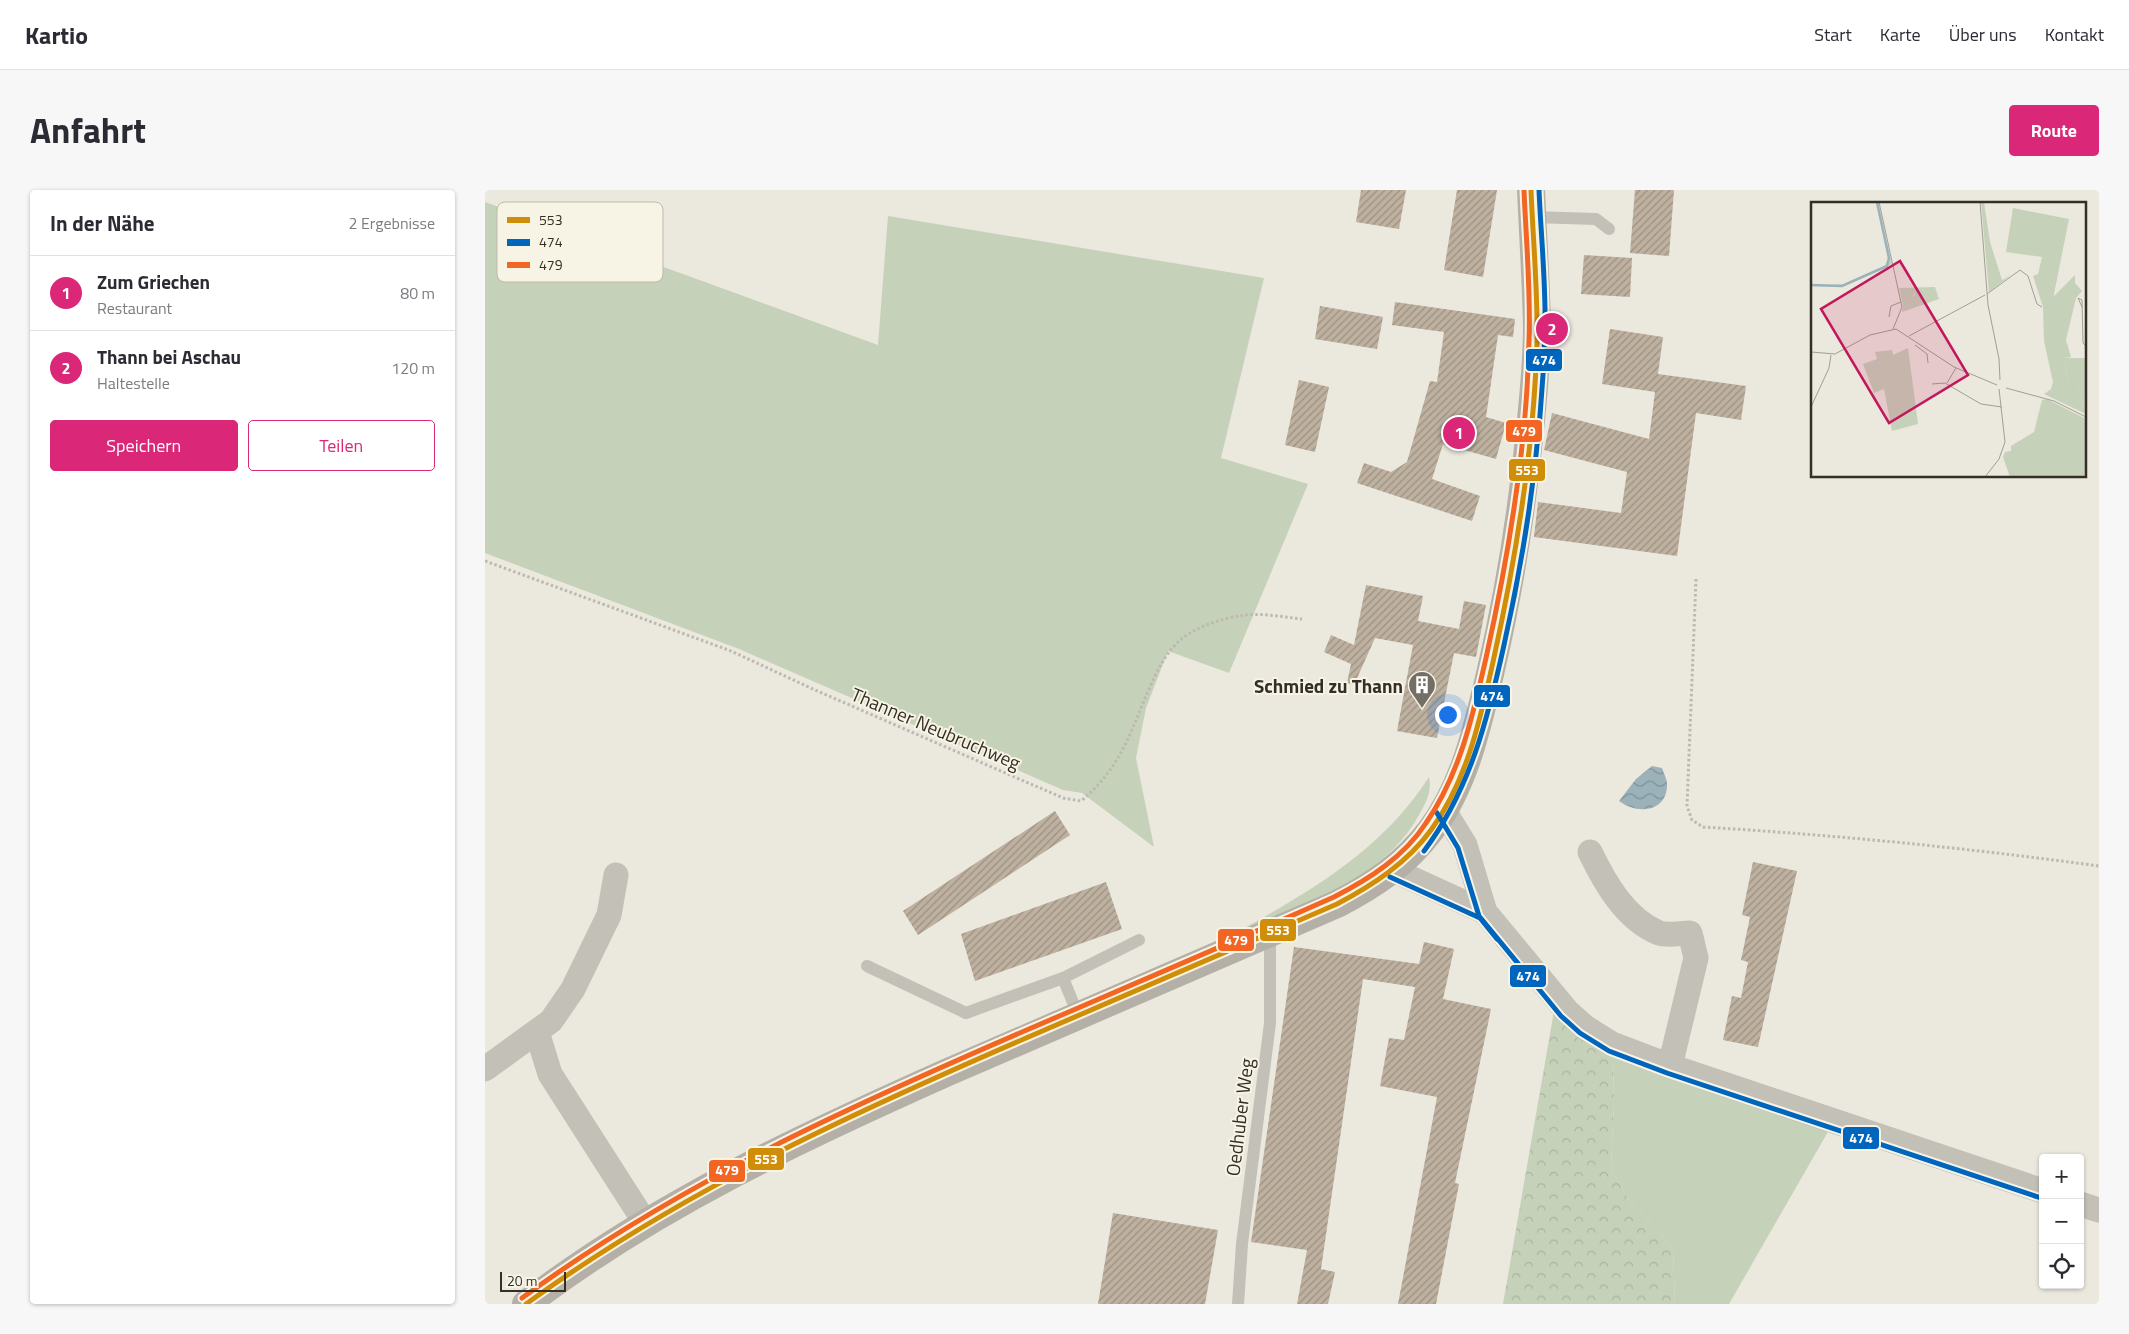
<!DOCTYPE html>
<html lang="de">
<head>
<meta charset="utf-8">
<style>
	:root { --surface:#fff; --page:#f7f7f7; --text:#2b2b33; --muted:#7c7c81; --line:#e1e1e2; --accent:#db2777 }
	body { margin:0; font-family:"Titillium Web",sans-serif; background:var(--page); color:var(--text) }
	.controls { position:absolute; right:15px; bottom:15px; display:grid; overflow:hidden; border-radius:5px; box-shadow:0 1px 4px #0004 }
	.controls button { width:45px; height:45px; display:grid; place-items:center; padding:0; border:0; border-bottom:1px solid var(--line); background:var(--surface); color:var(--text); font:25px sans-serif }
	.scale { position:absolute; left:15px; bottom:12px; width:66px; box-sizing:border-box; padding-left:5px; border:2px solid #332e26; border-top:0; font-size:14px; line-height:18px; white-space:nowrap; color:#332e26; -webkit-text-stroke:4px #f8f4e5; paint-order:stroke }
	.you { position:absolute; left:962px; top:524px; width:18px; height:18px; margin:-12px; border:4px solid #fff; border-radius:50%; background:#1a73e8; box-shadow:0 0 0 8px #1a73e833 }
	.badge { display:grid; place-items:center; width:32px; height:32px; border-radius:50%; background:var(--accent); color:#fff; font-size:16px; font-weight:700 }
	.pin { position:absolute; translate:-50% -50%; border:2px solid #fff; box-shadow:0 1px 5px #0006 }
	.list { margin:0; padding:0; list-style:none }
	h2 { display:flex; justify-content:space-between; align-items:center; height:65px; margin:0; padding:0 20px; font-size:21px }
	h2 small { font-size:16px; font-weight:400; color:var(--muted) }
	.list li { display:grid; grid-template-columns:32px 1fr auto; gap:15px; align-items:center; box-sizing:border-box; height:75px; padding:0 20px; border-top:1px solid var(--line) }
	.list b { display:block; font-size:19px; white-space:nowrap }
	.list p { margin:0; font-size:16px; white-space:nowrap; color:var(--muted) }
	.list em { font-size:16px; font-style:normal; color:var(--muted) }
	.actions { display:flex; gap:10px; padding:15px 20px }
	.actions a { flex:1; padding:11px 0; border:1px solid var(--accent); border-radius:5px; text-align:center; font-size:18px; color:var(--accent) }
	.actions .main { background:var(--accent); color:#fff }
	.icon { flex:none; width:28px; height:28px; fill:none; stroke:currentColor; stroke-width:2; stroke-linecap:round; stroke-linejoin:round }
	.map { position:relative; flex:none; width:1614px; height:1114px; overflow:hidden; border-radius:5px }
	header { display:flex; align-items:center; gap:30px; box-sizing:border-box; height:70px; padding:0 25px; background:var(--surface); border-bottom:1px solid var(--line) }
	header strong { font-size:24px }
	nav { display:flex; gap:28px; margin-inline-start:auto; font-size:18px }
	.intro { display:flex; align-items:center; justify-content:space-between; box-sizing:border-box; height:120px; padding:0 30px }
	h1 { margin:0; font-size:35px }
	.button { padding:12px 22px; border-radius:5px; background:var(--accent); color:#fff; font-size:18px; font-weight:700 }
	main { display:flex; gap:30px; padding:0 30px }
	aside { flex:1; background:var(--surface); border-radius:5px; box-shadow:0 1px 4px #0004 }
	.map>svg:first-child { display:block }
	.green { fill:#c6d1b9 }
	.forest { fill:url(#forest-crowns) }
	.water { fill:url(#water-waves) }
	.building { fill:url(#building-hatch) }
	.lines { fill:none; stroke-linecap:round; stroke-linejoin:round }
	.path { stroke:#bcb9b0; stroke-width:3; stroke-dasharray:2.5 2.5; stroke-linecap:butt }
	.lane { stroke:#c3c0b8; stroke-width:12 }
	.street { stroke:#c3c0b8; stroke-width:25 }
	.secondary { stroke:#b4b0a8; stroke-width:28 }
	.bus-1-casing { stroke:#f8f4e5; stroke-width:9 }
	.bus-2-casing { stroke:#f8f4e5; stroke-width:9 }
	.bus-3-casing { stroke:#f8f4e5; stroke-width:9 }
	.bus-1 { stroke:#d08e08; stroke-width:5 }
	.bus-2 { stroke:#0065bd; stroke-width:5 }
	.bus-3 { stroke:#f26522; stroke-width:5 }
	.labels { text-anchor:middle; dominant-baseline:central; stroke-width:4; stroke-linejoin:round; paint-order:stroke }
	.poi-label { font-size:19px; font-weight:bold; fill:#332e26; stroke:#f8f4e5; text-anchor:end }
	.street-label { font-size:19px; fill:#332e26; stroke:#f8f4e5 }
	.inset-river { fill:none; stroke:#9bb2ba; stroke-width:2.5 }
	.inset-road { fill:none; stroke:#a19e94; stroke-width:1 }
	.view { fill:#c2185b; fill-opacity:0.15; stroke:#c2185b; stroke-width:2.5 }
	.inset-edge { fill:none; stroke:#332e26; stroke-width:2.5 }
	.key { fill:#f8f4e5; stroke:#bdb9ac; stroke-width:1 }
	.key-label { font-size:14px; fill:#332e26 }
	.line-badge { stroke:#f8f4e5; stroke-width:2 }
	.badge-label { font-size:14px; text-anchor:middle; font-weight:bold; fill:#fff }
</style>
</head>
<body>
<header>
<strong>Kartio</strong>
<nav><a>Start</a><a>Karte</a><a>Über uns</a><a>Kontakt</a></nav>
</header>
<div class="intro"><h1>Anfahrt</h1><a class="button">Route</a></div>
<main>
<aside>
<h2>In der Nähe<small>2 Ergebnisse</small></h2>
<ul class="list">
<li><span class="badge">1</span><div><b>Zum Griechen</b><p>Restaurant</p></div><em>80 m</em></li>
<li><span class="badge">2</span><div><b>Thann bei Aschau</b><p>Haltestelle</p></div><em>120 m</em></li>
</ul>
<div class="actions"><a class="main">Speichern</a><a>Teilen</a></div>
</aside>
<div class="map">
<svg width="1614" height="1114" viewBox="0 0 1614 1114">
	<defs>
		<pattern id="forest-crowns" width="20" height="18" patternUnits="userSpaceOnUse" patternTransform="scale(1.25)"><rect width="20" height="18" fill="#c6d1b9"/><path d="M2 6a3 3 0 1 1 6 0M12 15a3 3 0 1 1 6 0" fill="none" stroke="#abb49f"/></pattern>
		<pattern id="water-waves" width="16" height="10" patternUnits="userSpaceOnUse" patternTransform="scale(1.25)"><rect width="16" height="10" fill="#9bb2ba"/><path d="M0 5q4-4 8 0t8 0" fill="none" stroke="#7f9197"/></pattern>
		<pattern id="building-hatch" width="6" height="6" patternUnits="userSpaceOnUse" patternTransform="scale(1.25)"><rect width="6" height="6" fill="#beb1a0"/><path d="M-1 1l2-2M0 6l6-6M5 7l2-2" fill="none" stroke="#9b9082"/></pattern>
	</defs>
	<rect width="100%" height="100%" fill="#ebe8de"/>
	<!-- green -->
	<g class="green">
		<polygon points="0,12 393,155 403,26 779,88 736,268 823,294 744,483 683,461 661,518 651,568 669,657 597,603 578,600 254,459 0,363"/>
		<path d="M 944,587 C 947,600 942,611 935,623 C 899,692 812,717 745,746 C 821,704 896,662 944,587 Z"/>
		<polygon points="1128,865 1344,940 1244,1114 1190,1114 1188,1058 1144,1010 1126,979 1129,914"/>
	</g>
	<!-- forest -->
	<polygon class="forest" points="1069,821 1128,865 1129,914 1126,979 1144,1010 1188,1058 1190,1114 1018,1114"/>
	<!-- water -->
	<path class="water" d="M 1167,576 L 1177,578 C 1179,584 1183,591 1182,597 C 1180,623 1151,624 1134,611 L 1151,589 Z"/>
	<!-- building -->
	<g class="building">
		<polygon points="876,0 921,0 914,39 871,32"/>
		<polygon points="972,0 1012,0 998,87 959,80"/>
		<polygon points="1150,0 1189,0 1184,66 1145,63"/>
		<polygon points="1099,65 1147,68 1145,107 1096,104"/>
		<polygon points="910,112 1030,129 1028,147 1013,145 1001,227 1021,233 1011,269 958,254 947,289 995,306 987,331 872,293 879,273 906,282 922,272 945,191 952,192 959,142 907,135"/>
		<polygon points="835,116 898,127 892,159 830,149"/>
		<polygon points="1125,139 1178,147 1173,184 1261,196 1256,230 1211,223 1192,366 1049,347 1053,312 1136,323 1142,282 1059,260 1067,223 1164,249 1170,202 1117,194"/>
		<polygon points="814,190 844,197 830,262 800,255"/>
		<polygon points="881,395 938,406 933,431 974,439 979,411 1001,415 991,467 969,463 952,548 912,541 928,455 890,448 869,495 862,493 866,474 839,462 846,445 869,455"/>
		<polygon points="570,621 585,645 433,745 418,721"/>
		<polygon points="1268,672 1312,681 1273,857 1238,850 1247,806 1256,808 1263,772 1256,770 1265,727 1257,725"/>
		<polygon points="621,692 637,739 490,791 476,744"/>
		<polygon points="939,752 969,759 958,809 1006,819 970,993 974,994 951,1114 913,1114 952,907 895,896 904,848 919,850 930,797 878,789 836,1079 850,1082 843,1114 812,1114 822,1060 766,1052 809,757 934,774"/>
		<polygon points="628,1023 733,1040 720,1114 613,1114"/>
	</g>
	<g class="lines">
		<!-- path -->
		<g class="path">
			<path d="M 0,371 L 246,461 L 330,500 L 578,608 L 596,611 C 633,580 643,549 661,506 C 669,488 677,468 691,454 C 707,437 738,428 760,425 C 779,423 798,427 817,429"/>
			<path d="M 1211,389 L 1202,616 L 1207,630 L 1218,637 C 1351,645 1482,658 1614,676"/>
		</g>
		<!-- lane -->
		<g class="lane">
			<polyline points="1047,27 1111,29 1124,39"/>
			<polyline points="382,776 481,823 578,788 654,750"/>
			<polyline points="578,788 593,825"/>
			<polyline points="753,1114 757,1054 785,833 785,743"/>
		</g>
		<!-- street -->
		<g class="street">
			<polyline points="958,619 980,655 1000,722 1082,821 1100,837 1127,854 1185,876 1558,1001"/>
			<path d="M 1105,662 C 1120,693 1140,729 1174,743 C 1182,746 1196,743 1205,743 L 1211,768 L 1185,876"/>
			<polyline points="908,680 1000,722"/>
			<polyline points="52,842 65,884 161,1034"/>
			<polyline points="0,879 66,831 88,799 124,725 131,685"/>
			<polyline points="1595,1014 1614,1020"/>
		</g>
		<!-- secondary -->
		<path class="secondary" d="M 41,1114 C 169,1016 317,947 463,882 C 593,826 723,771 852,714 C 889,695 920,674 946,640 C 980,594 992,538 1005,484 C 1023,407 1036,328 1044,249 C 1048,212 1052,174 1052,136 C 1051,91 1048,45 1046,0"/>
		<defs>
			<path id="bus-1" d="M 41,1114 C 201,998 374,920 555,842 C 654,800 753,757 852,714 C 888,695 922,673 946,640 C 982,591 995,530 1008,472 C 1031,368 1049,259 1052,152 C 1053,101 1048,50 1046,0"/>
			<g id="bus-2">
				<polyline points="952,623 973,658 994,726 1076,826 1095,843 1124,861 1182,883 1556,1008"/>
				<path d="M 939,661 C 985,600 1003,528 1019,455 C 1042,352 1057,245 1060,140 C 1061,93 1056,47 1054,0"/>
				<polyline points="905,687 995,728 1012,749"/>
			</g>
			<path id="bus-3" d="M 37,1108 C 197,991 370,914 551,836 C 651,793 750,751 849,707 C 884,689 919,667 941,633 C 975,584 988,525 1001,468 C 1024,364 1042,257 1044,151 C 1046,101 1041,50 1039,0"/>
		</defs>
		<!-- bus-1 casing -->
		<use href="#bus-1" class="bus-1-casing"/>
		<!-- bus-2 casing -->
		<use href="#bus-2" class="bus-2-casing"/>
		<!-- bus-3 casing -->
		<use href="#bus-3" class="bus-3-casing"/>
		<!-- bus-1 -->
		<use href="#bus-1" class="bus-1"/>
		<!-- bus-2 -->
		<use href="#bus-2" class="bus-2"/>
		<!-- bus-3 -->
		<use href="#bus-3" class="bus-3"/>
	</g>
	<!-- icons -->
	<defs>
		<symbol id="building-pin" viewBox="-11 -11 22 30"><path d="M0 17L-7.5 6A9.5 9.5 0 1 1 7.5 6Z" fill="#736f66" stroke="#f8f4e5"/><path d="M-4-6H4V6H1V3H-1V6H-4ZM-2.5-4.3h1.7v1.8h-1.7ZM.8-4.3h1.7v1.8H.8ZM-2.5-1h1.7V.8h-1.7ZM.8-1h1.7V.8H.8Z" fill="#fff"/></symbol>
	</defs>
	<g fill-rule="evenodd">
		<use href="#building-pin" x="921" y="479" width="32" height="43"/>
	</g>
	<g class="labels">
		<!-- poi labels -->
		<g class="poi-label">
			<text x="918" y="495">Schmied zu Thann</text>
		</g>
		<!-- street labels -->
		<g class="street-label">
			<text transform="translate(451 538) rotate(23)">Thanner Neubruchweg</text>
			<text transform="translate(754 927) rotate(-83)">Oedhuber Weg</text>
		</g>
	</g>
	<!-- overview -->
	<g transform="translate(1326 12)">
		<rect width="275" height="275" fill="#ebe8de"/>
		<path d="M 65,0 L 81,62 L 31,85 L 0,84 L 35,82 L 74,64 L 77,56 ZM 170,0 L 173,0 L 179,40 L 191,78 L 200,73 L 178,90 ZM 202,6 L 258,17 L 242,97 L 232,105 L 222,74 L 227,72 L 231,55 L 195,50 ZM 124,85 L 125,88 L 121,90 L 103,92 L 100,100 L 92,104 L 88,86 ZM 97,146 L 107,222 L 81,229 L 73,187 L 63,191 L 52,162 L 66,157 L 64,150 L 81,148 L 82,153 ZM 254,156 L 275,156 L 275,211 L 265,179 L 257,183 Z" fill="#c6d1b9"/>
		<path d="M 264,73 L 264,81 L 271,89 L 265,96 L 255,138 L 260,155 L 254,156 L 257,182 L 265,178 L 275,212 L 233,192 L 240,187 L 242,180 L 233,139 L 232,105 ZM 125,88 L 128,97 L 91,110 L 92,104 L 108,89 ZM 236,197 L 275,217 L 275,275 L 199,275 L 192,255 L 194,250 L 200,249 L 200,244 L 223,230 L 231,198 Z" fill="#c6d1b9"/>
		<path class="inset-river" d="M 0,83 L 31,84 L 76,64 L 78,56 L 66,0"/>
		<path class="inset-road" d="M 68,0 L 91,105 L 82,127M 169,0 L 177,103 L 188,157 L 189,178M 176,92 L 209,68 L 217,74 L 226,102 L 231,105M 271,105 L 267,96 L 271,98 L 272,141 L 275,144M 78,115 L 80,104 L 90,100M 98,134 L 174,93M 104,143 L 116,152 L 117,161M 0,150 L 24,152 L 59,133 L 85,127 L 143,165 L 186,183M 136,181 L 145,166M 121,182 L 134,181 L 170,202 L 191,205M 195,186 L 243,199 L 275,215M 0,205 L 18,166 L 20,153M 174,275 L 188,257 L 194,240 L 188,187"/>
		<path class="view" d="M 89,59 L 157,173 L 78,221 L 10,107 Z"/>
		<rect width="275" height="275" class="inset-edge"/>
	</g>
	<!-- legend -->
	<rect x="12" y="12" width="166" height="80" rx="8" class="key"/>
	<rect x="22" y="27" width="23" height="6" fill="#d08e08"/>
	<rect x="22" y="49" width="23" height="7" fill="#0065bd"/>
	<rect x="22" y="72" width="23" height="6" fill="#f26522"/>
	<g class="key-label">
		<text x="54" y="35">553</text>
		<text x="54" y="57">474</text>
		<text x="54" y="80">479</text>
	</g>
	<g class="line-badge">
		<rect x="1040" y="158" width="38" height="24" rx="5" fill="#0065bd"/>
		<rect x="1020" y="229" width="38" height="24" rx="5" fill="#f26522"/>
		<rect x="1023" y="268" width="38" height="24" rx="5" fill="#d08e08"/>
		<rect x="988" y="494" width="38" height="24" rx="5" fill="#0065bd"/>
		<rect x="774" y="728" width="38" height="24" rx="5" fill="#d08e08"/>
		<rect x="732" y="738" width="38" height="24" rx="5" fill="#f26522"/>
		<rect x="1024" y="774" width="38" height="24" rx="5" fill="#0065bd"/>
		<rect x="1357" y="936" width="38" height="24" rx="5" fill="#0065bd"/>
		<rect x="262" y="957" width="38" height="24" rx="5" fill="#d08e08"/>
		<rect x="223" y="969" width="38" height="24" rx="5" fill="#f26522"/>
	</g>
	<g class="badge-label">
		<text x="1059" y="175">474</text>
		<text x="1039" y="246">479</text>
		<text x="1042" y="285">553</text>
		<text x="1007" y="511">474</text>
		<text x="793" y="745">553</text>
		<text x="751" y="755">479</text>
		<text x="1043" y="791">474</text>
		<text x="1376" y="953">474</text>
		<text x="281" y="974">553</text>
		<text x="242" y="985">479</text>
	</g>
</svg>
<div class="controls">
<button>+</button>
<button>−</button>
<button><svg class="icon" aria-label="locate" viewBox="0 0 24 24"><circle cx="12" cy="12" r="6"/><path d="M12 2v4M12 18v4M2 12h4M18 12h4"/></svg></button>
</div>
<div class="scale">20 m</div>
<div class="you"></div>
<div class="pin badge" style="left:974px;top:243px">1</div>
<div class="pin badge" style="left:1067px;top:139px">2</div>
</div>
</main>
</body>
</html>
